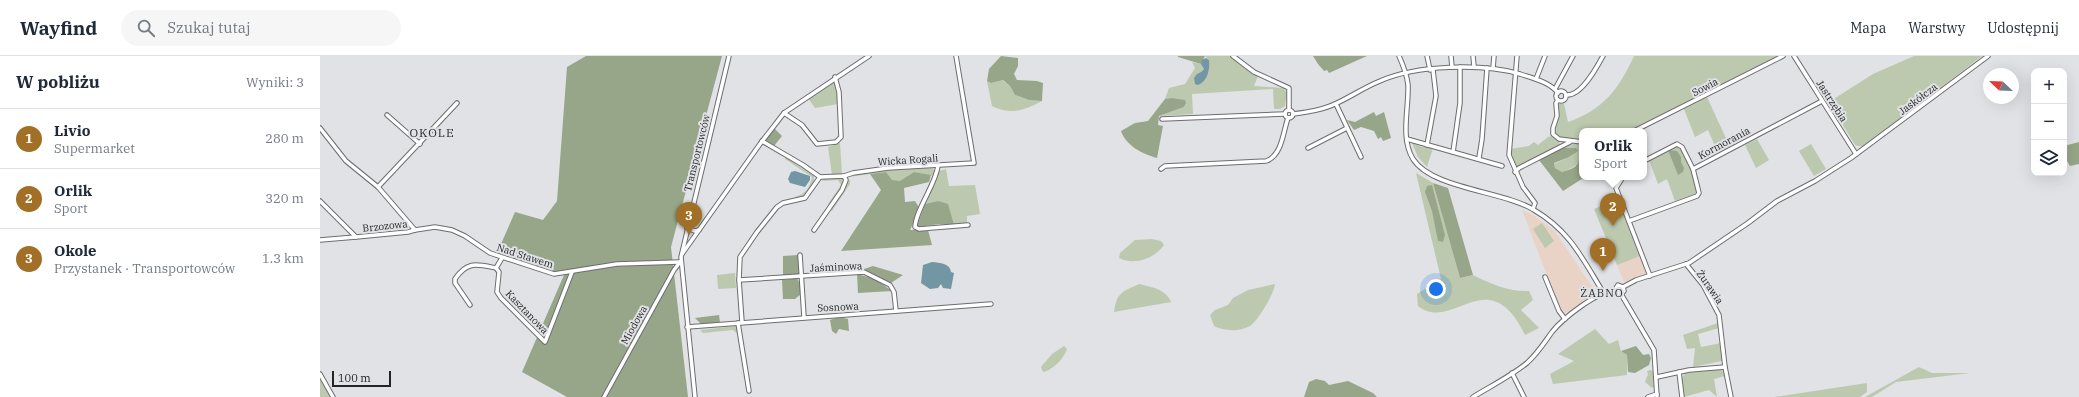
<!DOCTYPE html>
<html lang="pl">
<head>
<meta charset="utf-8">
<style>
	:root { --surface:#fff; --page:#f6f6f7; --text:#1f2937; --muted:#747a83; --line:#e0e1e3; --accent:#a16f25 }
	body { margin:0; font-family:"IBM Plex Serif",serif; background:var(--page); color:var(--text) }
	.controls { position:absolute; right:12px; top:12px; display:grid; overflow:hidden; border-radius:8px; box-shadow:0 4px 16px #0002 }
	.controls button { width:36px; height:36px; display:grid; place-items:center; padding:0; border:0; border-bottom:1px solid var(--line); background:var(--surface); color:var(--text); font:20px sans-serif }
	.compass { position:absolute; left:1663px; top:12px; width:36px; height:36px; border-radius:50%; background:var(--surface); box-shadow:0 4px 16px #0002; rotate:293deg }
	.scale { position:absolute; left:12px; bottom:10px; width:59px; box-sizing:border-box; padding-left:4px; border:2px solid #232426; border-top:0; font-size:11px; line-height:14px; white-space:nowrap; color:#232426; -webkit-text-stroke:3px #e0e2e6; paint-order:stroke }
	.you { position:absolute; left:1116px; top:233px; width:14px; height:14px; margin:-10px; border:3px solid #fff; border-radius:50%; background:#1a73e8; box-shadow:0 0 0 6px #1a73e833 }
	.badge { display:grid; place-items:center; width:26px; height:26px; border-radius:50%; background:var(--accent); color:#fff; font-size:13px; font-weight:700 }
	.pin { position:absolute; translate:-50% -33px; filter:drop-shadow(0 1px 2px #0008) }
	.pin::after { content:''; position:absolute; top:21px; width:14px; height:12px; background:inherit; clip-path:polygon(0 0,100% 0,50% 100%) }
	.popup { position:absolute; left:1259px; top:72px; width:68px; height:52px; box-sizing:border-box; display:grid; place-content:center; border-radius:8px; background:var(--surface); filter:drop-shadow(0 1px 3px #0005); font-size:13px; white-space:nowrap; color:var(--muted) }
	.popup b { font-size:15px; color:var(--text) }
	.popup::after { content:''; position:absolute; left:50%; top:100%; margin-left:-8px; border:8px solid transparent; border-top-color:var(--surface) }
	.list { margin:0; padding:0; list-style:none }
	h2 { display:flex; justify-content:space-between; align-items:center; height:52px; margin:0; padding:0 16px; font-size:17px }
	h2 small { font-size:13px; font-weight:400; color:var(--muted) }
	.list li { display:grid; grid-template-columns:26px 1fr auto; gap:12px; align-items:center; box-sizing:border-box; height:60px; padding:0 16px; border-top:1px solid var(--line) }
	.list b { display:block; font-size:15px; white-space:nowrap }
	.list p { margin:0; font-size:13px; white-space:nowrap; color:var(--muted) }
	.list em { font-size:13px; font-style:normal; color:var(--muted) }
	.icon { flex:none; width:22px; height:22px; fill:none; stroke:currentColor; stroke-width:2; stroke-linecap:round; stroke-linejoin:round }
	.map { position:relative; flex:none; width:1759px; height:341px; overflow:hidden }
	header { display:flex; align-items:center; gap:24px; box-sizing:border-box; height:56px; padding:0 20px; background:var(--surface); border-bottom:1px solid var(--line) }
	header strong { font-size:19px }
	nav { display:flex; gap:22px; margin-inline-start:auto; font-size:14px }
	.search { width:280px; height:36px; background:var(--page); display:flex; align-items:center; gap:10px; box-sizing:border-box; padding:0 14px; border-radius:22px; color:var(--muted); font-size:15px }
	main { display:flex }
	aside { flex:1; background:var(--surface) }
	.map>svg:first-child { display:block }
	.education { fill:#e9d3c6 }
	.green { fill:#bcc9ae }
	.forest { fill:#97a689 }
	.water { fill:#7296a3 }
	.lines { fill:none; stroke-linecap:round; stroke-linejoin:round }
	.minor-casing { stroke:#6c6d71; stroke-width:5.5 }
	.minor { stroke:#fff; stroke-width:3.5 }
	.labels { text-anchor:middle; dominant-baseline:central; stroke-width:4; stroke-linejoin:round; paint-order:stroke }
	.street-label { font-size:10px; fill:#232426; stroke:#e0e2e6 }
	.neighbourhood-label { font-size:11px; letter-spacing:1px; fill:#2b2c30; stroke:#e0e2e6 }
	.quarter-label { font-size:12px; letter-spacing:1px; fill:#2b2c30; stroke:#e0e2e6 }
</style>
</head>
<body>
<header>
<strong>Wayfind</strong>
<div class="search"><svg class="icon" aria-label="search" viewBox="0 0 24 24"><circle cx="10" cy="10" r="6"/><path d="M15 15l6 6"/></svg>Szukaj tutaj</div>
<nav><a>Mapa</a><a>Warstwy</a><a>Udostępnij</a></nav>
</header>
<main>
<aside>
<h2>W pobliżu<small>Wyniki: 3</small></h2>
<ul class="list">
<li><span class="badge">1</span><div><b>Livio</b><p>Supermarket</p></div><em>280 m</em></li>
<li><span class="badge">2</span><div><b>Orlik</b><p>Sport</p></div><em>320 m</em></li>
<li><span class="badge">3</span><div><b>Okole</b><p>Przystanek · Transportowców</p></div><em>1.3 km</em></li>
</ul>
</aside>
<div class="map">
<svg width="1759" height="341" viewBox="0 0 1759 341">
	<rect width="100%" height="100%" fill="#e0e2e6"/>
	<!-- education -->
	<g class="education">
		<polygon points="1202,154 1213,159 1235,175 1275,235 1269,243 1242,259"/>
		<polygon points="1320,200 1327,218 1304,226 1297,209"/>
	</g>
	<!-- green -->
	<g class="green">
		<polygon points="885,0 911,0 931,17 938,20 934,30 964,32 967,37 965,50 960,53 954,53 953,33 872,38 873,58 839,60 864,51 866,47 851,42 845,43 849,32 865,28 875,12 872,6 881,8 884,13 881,16 877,18 874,25 888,18 889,4"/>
		<path d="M 1314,0 L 1458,0 L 1308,75 L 1262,75 L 1262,85 C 1252,84 1242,85 1235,76 L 1239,56 L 1238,48 L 1244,48 L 1248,66 C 1283,54 1299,33 1314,0 Z"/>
		<polygon points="1594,0 1662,0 1543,91 1535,89 1509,46 1553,18"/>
		<path d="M 682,24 L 690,30 L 695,39 L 709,44 L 722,45 C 704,55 690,59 672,50 L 667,25 L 671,27 Z"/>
		<polygon points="514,26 516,29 518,48 495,52 488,42"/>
		<polygon points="1387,41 1410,91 1398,97 1388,74 1375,81 1364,53"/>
		<polygon points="1232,80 1240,86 1239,89 1195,112 1190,93 1209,90 1214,86 1218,89 1228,81"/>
		<polygon points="1437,83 1449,104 1436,112 1425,89"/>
		<polygon points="520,87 522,118 512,119 508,91"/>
		<polygon points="1092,87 1102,91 1113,92 1107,111 1098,101"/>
		<path d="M 1253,88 L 1262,88 C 1262,104 1258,111 1242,116 L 1235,112 L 1234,108 L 1247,102 L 1241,92 Z"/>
		<polygon points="1491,88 1506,113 1494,120 1479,95"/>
		<path d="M 1356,90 C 1365,93 1376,124 1377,134 L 1375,138 L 1355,145 L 1347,123 L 1338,128 L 1329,104 Z"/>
		<path d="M 466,101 L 494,120 C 495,131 487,139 477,143 L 475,141 C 485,138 490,132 492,121 L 465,103 Z"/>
		<polygon points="587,112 613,112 614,115 614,120 594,116 581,125 572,125 566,116 528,121 561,114"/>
		<polygon points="626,113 629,130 655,129 660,158 647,160 647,167 634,169 618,145 606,148 619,115"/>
		<path d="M 1096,117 L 1113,127 L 1140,222 L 1153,219 C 1171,228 1189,236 1209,235 L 1213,244 L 1201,254 L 1219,272 L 1205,279 C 1168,203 1133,278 1098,250 L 1097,238 L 1121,223 Z"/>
		<polygon points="519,122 524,124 523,130 510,149 508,148 521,129 518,124 502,125 503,123"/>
		<polygon points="529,124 530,124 530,128 512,155 510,153"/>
		<polygon points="1297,143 1320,200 1297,209 1274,153"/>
		<polygon points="1222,167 1234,185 1225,192 1213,173"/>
		<path d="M 832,183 L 841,185 L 844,189 C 835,202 815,210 799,202 L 800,197 L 815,184 Z"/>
		<polygon points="415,217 416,232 398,233 397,219"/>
		<path d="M 819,228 C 831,231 846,233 851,246 L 794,256 C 797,236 802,236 819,228 Z"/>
		<path d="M 955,228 C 954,238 938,265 930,270 C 919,276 904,275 894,270 L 890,259 L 895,254 L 908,249 L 913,242 L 928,234 Z"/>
		<polygon points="1398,267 1399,272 1378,278 1381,291 1401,287 1402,305 1373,311 1375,292 1367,293 1363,279"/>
		<polygon points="416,270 419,279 413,274 383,277 380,274"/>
		<polygon points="1275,273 1289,288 1298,284 1301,295 1307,299 1307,319 1233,328 1230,318 1254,305 1238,298"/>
		<path d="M 744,290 L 747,293 C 744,302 733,314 723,316 L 721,311 L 732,298 Z"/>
		<polygon points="1599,311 1612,317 1650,317 1576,326 1552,341 1545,341"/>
		<polygon points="1396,312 1402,314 1405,320 1394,323 1397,341 1389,334 1364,341 1362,322 1365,317"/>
		<polygon points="1331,314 1333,316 1334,331 1332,332 1325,326 1328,318 1327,315"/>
		<polygon points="0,322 10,341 0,341"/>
		<polygon points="1547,327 1547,336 1540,341 1454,341"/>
	</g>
	<!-- forest -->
	<g class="forest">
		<polygon points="266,0 402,0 351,191 368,341 247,341 202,316 244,219 207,209 177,197 195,156 223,164 237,145 247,11"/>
		<polygon points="681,0 698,2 698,10 694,18 697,24 717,25 723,27 722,45 709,44 695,39 690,30 683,24 671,27 667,25 669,13"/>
		<polygon points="885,0 881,8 858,1 858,0"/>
		<polygon points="993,0 1047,0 1009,17 1007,14 1004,15 998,8"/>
		<path d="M 851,42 L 865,44 L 866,47 L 864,51 L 839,60 L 838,69 L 843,70 L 837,102 C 823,98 806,90 801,75 L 815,67 L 828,65 L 845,43 Z"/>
		<polygon points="1054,56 1056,60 1064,56 1071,82 1063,85 1061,81 1058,83 1054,75 1041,71 1034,74 1027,64 1035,66"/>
		<polygon points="454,72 462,80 454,90 445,84"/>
		<polygon points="1759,86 1759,108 1750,110 1744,100 1744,90"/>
		<path d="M 1241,92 L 1256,92 L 1258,95 L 1247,102 L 1234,107 L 1235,112 L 1242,116 C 1259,111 1256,110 1262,97 L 1262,121 L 1265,121 L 1243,135 L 1219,104 Z"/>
		<polygon points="1348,94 1357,95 1361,101 1361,106 1364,112 1363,116 1358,119"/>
		<polygon points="566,116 572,124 580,125 594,116 611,119 609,126 584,132 585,146 595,145 600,153 590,174 608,174 612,189 521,195 561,134 550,118"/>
		<polygon points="1113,127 1128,132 1153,219 1140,222"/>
		<polygon points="1112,129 1125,179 1123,186 1118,185 1112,155 1105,136 1107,130"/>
		<polygon points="618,145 628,148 634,169 619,168 598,171 598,167 605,148"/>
		<polygon points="478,199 480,219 463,219 463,200"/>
		<polygon points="553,210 583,219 571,227 544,213"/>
		<polygon points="537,218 555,223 572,235 538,237"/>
		<polygon points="477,222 480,228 481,238 475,243 463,243 462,224"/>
		<polygon points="399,259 400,266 398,267 381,268 375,262"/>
		<polygon points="519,261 528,263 529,275 519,273 516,278 512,275 510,264"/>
		<polygon points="1316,290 1323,299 1329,298 1331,302 1329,309 1315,317 1308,316 1307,299 1301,295"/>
		<polygon points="996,323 1005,325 1009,329 1028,325 1053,337 1057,341 984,341 989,326"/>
	</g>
	<!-- water -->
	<g class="water">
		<path d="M 886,2 L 889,4 C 890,13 888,25 878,29 L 875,28 L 874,22 L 877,18 L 881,16 L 884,13 L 881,8 L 882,4 Z"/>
		<polygon points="475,115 490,120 490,124 485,131 470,127 468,123 471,116"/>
		<path d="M 612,206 C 620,207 630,207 631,216 L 634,217 L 631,233 L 623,232 L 621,228 L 618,232 L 610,233 L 601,227 L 603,209 Z"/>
	</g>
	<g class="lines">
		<defs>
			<g id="minor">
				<polyline points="913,0 934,16 969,32 969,54"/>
				<path d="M 1079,0 C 1083,9 1087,18 1088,29 C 1089,53 1080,82 1093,103 C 1112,133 1184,135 1214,154 C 1250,175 1262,202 1283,236"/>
				<polyline points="1107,0 1110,14"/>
				<polyline points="1131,0 1132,11"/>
				<polyline points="1153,0 1154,10"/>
				<polyline points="1197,0 1189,99 1203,131 1215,147 1213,153"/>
				<polyline points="1474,0 1536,98"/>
				<polyline points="1173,12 1174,0"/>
				<polyline points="1216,23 1225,0"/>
				<polyline points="1235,33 1253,0"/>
				<circle cx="1241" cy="40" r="5"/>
				<path d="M 1246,39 C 1261,41 1277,11 1283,0"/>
				<polyline points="1238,44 1236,47 1237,60 1233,72 1233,78 1239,83 1262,86"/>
				<polyline points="1016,48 1041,101"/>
				<circle cx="969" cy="58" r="4"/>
				<polyline points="464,57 482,69 497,88 516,86 521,81 519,36 515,21"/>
				<path d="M 973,58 C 988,56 1003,54 1017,47 C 1032,40 1045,31 1060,25 C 1096,9 1162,7 1200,18 C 1212,22 1230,26 1238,37"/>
				<polyline points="67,59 100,88"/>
				<polyline points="842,63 965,58"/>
				<polyline points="0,72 26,105 58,131 95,174 115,171 132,174 145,180 170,197 234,218 297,208 360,206"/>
				<polyline points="1314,75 1463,0"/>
				<polyline points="1087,83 1182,110"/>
				<polyline points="442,85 483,109 500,121"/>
				<polyline points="1107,89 1116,40 1113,14"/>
				<polyline points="988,92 1027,72"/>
				<polyline points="1133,96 1140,47 1140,11"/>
				<polyline points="1159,102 1162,83 1167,12"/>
				<polyline points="1324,105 1357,88 1362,91 1373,113 1502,45"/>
				<path d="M 618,110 C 615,130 596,153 595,171 L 599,173 L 648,169"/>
				<path d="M 841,113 L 845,110 L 946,105 C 962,100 963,76 968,62"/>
				<polyline points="1195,116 1199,112 1250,86"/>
				<polyline points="524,120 533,117 568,112 654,107 636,0"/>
				<polyline points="1303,121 1296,132 1330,220"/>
				<polyline points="58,131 137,47"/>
				<polyline points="0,145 36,181 88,176 95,174"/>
				<polyline points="1309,165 1377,140 1379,137 1373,113"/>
				<polyline points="367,172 375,175 379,174"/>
				<polyline points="494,174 522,134 526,124 524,120 500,121"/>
				<polyline points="0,184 36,181"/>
				<polyline points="362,198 440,88 464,57 549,0"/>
				<polyline points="480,199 484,261"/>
				<polyline points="182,202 176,212 179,216 177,236 181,242 225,286 252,216"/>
				<polyline points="1366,208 1383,229 1399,259 1405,311 1411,341"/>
				<polyline points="1225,221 1239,255 1245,263"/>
				<polyline points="419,224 544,216 570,229 574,236 576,255"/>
				<polyline points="1303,231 1316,224 1369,207 1428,167 1457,145 1495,125 1531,102 1668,0"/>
				<polyline points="1295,234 1297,237 1301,238 1304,235 1303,231"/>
				<polyline points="1295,234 1298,229 1303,231"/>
				<polyline points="1301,238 1334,294 1337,341"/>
				<path d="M 150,249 L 135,227 L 135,223 C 147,205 156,208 176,212"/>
				<polyline points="422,266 419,224 420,201 437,176 457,151 463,147 485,142 500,121"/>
				<polyline points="418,267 429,335"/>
				<polyline points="367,271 671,248"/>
				<polyline points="1359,316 1362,341"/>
				<polyline points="1192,317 1204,341"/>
				<polyline points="0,318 13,341"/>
				<polyline points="1337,321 1369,314 1405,311"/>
				<polyline points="284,341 354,214 360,206"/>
				<polyline points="375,341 361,201 409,0"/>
				<path d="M 1153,341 C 1171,330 1191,320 1207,307 C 1218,297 1224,287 1232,276 C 1244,261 1277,236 1295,234"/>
				<polyline points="1328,341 1337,338"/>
			</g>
		</defs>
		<!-- minor casing -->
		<use href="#minor" class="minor-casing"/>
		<!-- minor -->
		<use href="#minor" class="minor"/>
	</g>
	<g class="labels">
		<!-- street labels -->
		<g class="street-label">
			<text transform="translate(1385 31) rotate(-27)">Sowia</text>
			<text transform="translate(1598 43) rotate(-37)">Jaskółcza</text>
			<text transform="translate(1512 45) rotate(57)">Jastrzębia</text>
			<text transform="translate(1404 87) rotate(-28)">Kormorania</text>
			<text transform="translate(377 97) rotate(-76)">Transportowców</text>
			<text transform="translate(588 104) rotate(-4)">Wicka Rogali</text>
			<text transform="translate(65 170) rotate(-6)">Brzozowa</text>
			<text transform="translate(205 200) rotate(18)">Nad Stawem</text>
			<text transform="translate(516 211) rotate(-3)">Jaśminowa</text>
			<text transform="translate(1390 231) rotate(55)">Żurawia</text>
			<text transform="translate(518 251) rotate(-3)">Sosnowa</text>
			<text transform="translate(207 256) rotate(46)">Kasztanowa</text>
			<text transform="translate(314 269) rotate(-61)">Miodowa</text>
		</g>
		<!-- neighbourhood labels -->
		<g class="neighbourhood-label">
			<text x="1282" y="237">ŻABNO</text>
		</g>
		<!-- quarter labels -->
		<g class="quarter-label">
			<text x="112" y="76">OKOLE</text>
		</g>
	</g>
</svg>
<div class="controls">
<button>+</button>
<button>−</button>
<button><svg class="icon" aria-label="layers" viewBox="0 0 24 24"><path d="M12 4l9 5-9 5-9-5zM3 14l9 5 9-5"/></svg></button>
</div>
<svg class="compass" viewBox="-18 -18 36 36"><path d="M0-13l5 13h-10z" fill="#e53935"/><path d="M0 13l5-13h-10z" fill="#747a83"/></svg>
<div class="scale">100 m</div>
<div class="you"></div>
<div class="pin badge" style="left:1283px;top:215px">1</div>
<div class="pin badge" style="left:1293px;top:170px">2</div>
<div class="popup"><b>Orlik</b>Sport</div>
<div class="pin badge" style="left:369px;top:179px">3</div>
</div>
</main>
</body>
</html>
